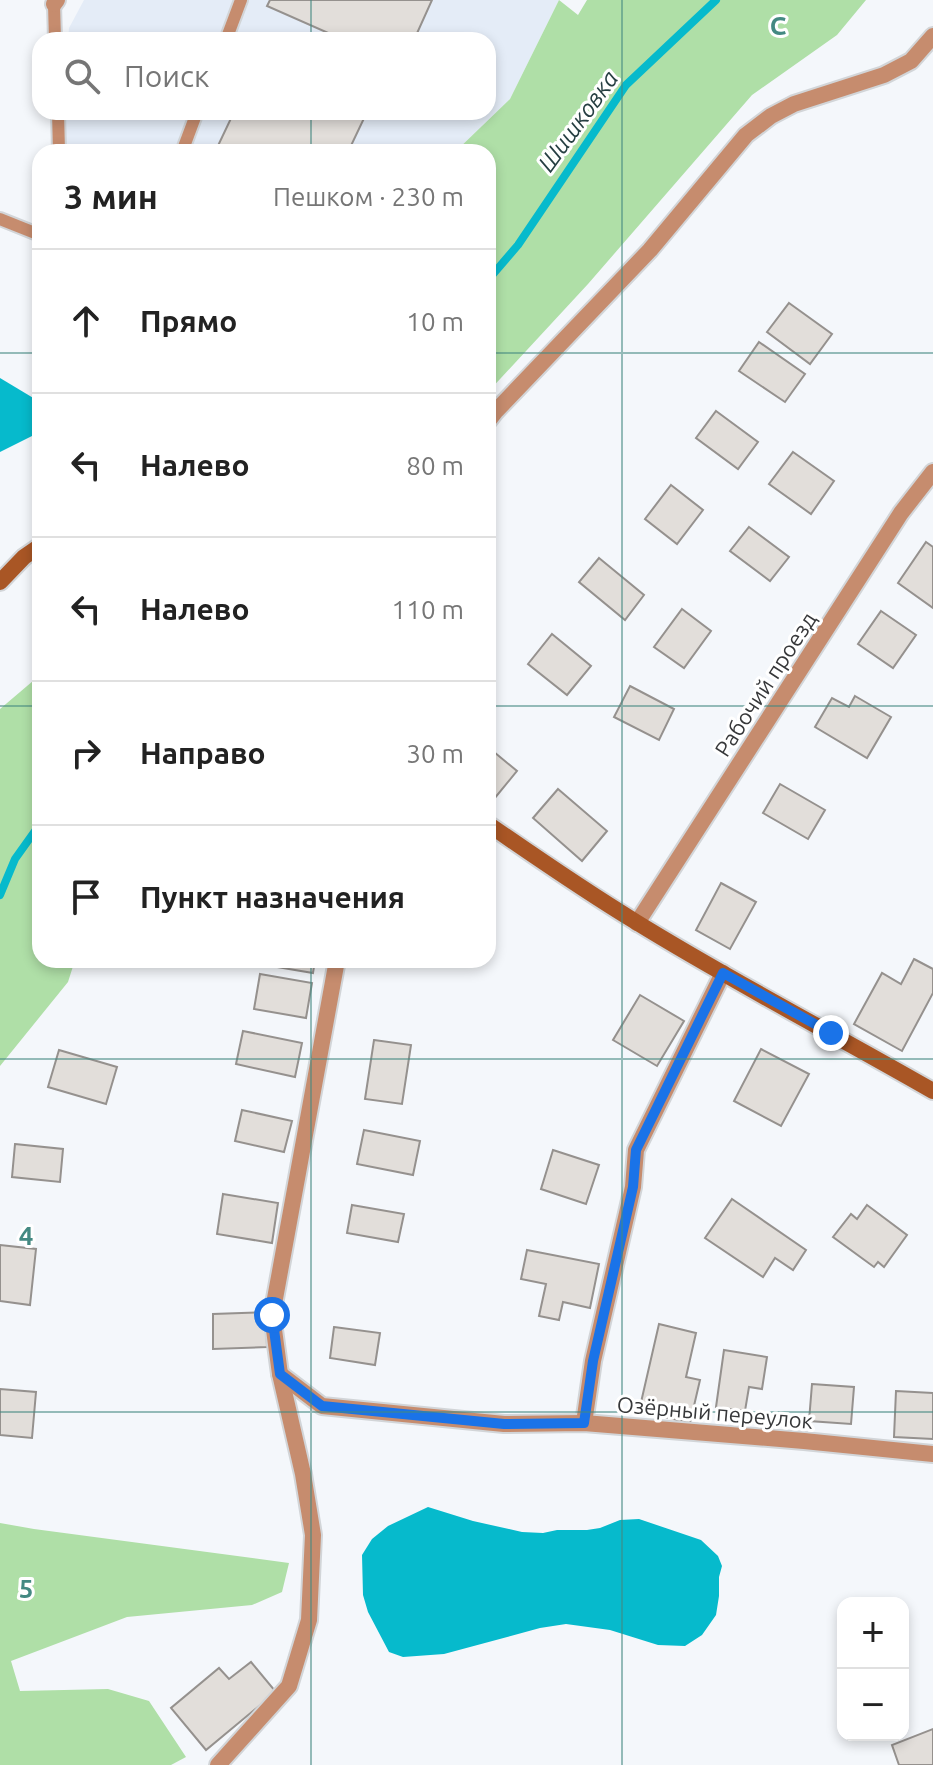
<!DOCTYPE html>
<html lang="ru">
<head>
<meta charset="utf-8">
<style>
	:root { --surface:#fff; --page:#f6f6f6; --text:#222; --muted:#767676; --line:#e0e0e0 }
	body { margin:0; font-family:Ubuntu,sans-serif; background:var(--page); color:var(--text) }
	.controls { position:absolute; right:24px; bottom:24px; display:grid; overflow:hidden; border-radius:16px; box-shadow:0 4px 12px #0003 }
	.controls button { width:72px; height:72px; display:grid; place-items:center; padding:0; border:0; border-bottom:2px solid var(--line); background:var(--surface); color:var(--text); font:40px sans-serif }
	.stop { position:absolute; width:24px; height:24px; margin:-18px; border:6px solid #1a73e8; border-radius:50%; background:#fff }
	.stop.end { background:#1a73e8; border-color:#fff; box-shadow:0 2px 8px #0008 }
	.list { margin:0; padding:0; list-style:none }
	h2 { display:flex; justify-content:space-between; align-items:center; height:104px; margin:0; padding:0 32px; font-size:34px }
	h2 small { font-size:26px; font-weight:400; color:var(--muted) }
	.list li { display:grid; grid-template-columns:52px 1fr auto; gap:24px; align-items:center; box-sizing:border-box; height:144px; padding:0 32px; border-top:2px solid var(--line) }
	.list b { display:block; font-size:30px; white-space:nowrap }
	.list em { font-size:26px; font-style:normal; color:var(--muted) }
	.icon { flex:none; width:44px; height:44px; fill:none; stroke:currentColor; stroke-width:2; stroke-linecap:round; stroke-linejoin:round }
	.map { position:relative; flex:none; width:933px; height:1765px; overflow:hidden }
	.search { position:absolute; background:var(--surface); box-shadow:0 4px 12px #0003; left:32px; top:32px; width:464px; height:88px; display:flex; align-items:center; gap:20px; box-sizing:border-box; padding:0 28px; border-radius:24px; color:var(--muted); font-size:30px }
	.panel { position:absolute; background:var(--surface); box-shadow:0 4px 12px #0003; left:32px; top:144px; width:464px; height:824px; border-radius:24px }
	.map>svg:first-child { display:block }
	.built { fill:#e4ecf7 }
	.green { fill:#afdfa7 }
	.water { fill:#06bacc }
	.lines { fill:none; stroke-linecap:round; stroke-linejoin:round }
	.stream { stroke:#06bacc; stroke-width:8 }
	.building { fill:#e2deda; stroke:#95918e; stroke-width:2 }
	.lane-casing { stroke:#d2d5d8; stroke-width:16 }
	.street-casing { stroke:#d2d5d8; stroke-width:20 }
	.secondary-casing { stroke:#d2d5d8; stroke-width:20 }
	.lane { stroke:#c68c6e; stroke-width:12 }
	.street { stroke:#c68c6e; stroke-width:16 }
	.secondary { stroke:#a95625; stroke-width:16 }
	.route { stroke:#1a73e8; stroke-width:10 }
	.grid { fill:none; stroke:#438982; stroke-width:2; stroke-opacity:0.55 }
	.labels { text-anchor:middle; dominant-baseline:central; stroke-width:6; stroke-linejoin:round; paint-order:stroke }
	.street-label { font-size:22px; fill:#37383a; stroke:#fff }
	.water-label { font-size:24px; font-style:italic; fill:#263f42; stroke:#fff }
	.grid-label { font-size:26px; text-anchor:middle; font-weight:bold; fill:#438982; stroke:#fff; stroke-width:6; stroke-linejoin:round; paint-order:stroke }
</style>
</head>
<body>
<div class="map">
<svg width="933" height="1765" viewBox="0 0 933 1765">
	<rect width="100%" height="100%" fill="#f4f7fb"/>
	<!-- built -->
	<polygon class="built" points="84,0 559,0 510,99 455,152 62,152 60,112 488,112 488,40 68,40 69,28"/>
	<!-- green -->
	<g class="green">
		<polygon points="559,0 578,15 587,0 866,0 837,35 752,95 588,284 488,392 488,152 455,152 510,99"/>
		<polygon points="40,675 40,960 75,960 68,982 0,1066 0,709"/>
		<polygon points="0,1523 34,1529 289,1563 282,1592 252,1605 127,1617 11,1661 20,1691 108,1689 149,1701 186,1757 171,1765 0,1765"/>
	</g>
	<!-- water -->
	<g class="water">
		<polygon points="0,378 40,402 40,426 36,434 0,452"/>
		<polygon points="428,1507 473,1521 522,1532 543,1533 557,1530 587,1530 600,1528 620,1520 639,1519 701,1540 718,1556 722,1566 719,1577 719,1596 716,1615 702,1635 685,1646 658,1645 610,1630 566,1624 540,1628 444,1654 403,1657 389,1652 368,1612 363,1595 362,1555 372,1539 388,1526"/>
	</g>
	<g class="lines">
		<!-- stream -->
		<g class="stream">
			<polyline points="488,280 518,245 626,85 716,0"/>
			<polyline points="0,895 15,859 40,824"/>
		</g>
	</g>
	<!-- building -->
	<g class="building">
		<polygon points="270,0 432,0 414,40 344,40 267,6"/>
		<polygon points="234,112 367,112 348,152 215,152"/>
		<polygon points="789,303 832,334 810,364 767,332"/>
		<polygon points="759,342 805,374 785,402 739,371"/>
		<polygon points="716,411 758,442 738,469 696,438"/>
		<polygon points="793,452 834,481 811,514 769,484"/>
		<polygon points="671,485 703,510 677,544 645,519"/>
		<polygon points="749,527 789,557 770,581 730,551"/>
		<polygon points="926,542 933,547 933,608 898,583"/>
		<polygon points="599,558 644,595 625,620 579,582"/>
		<polygon points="682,609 711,631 684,668 654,647"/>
		<polygon points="881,611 916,635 893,668 858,644"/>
		<polygon points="552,634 591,666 567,695 528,664"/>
		<polygon points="630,686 674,709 659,740 614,717"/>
		<polygon points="855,696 891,717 867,758 815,727 832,698 849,707"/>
		<polygon points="488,747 517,771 494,799 488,794"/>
		<polygon points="780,784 825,810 808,839 763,813"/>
		<polygon points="558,789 607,831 582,861 533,818"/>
		<polygon points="721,883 756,902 730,949 696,930"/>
		<polygon points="914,959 933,969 933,993 902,1051 854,1024 882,973 901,984"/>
		<polygon points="266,960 315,960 313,973 265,965"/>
		<polygon points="260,974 312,983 306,1018 254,1009"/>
		<polygon points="640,995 684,1021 657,1066 613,1040"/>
		<polygon points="243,1031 302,1043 295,1077 236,1064"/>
		<polygon points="374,1040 411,1045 402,1104 365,1099"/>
		<polygon points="761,1049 809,1074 781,1126 734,1101"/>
		<polygon points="59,1050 117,1067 106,1104 48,1087"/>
		<polygon points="242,1110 292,1121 284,1152 235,1141"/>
		<polygon points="364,1130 420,1141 413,1175 357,1164"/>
		<polygon points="15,1144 63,1149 60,1182 12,1177"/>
		<polygon points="553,1150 599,1165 586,1204 541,1189"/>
		<polygon points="223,1194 278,1203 272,1243 217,1234"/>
		<polygon points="732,1199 806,1250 793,1270 775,1258 763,1277 705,1238"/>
		<polygon points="352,1205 404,1214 398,1242 347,1233"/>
		<polygon points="867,1205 907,1235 884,1267 878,1262 874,1267 833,1237 851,1214 857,1219"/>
		<polygon points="0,1245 36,1249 30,1305 0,1301"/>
		<polygon points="527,1250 599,1264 590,1308 563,1302 559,1320 539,1316 546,1284 521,1279"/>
		<polygon points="266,1312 267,1347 213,1349 213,1314"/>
		<polygon points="659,1324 696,1333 686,1377 700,1380 690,1423 639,1411"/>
		<polygon points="334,1327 380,1333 375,1365 330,1358"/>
		<polygon points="724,1350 767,1357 762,1389 749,1387 745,1411 716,1407"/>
		<polygon points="812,1384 854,1387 851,1424 809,1421"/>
		<polygon points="0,1389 36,1392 32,1438 0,1435"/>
		<polygon points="896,1391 933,1393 933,1439 894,1437"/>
		<polygon points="251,1662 276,1692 206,1750 171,1708 219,1668 229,1679"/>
		<polygon points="933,1729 933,1765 899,1765 892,1745"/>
	</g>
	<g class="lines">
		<defs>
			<g id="lane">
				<polyline points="54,4 55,40"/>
				<polyline points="226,40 241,0"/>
				<polyline points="58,112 59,152"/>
				<polyline points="182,152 197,112"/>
				<polyline points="0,219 40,235"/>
			</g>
			<g id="street">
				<polyline points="54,4 57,0"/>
				<polyline points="488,421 495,412 650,250 746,135 771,116 794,104 884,75 911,61 933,36"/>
				<polyline points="637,923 901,513 933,472"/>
				<polyline points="280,1374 322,1406 504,1424 584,1423 804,1441 933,1454"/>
				<polyline points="584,1423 593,1361 633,1187 636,1150 723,973"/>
				<polyline points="218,1765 289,1686 309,1620 313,1535 303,1474 280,1374 272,1315 337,960"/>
			</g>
			<g id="secondary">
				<polyline points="0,582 24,557 40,546"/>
				<path d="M 488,824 C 537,858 585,891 636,922 C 733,982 834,1034 933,1091"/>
			</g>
		</defs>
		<!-- lane casing -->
		<use href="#lane" class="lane-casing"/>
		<!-- street casing -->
		<use href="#street" class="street-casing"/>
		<!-- secondary casing -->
		<use href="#secondary" class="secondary-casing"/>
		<!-- lane -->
		<use href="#lane" class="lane"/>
		<!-- street -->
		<use href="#street" class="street"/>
		<!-- secondary -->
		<use href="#secondary" class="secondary"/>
	</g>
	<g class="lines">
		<!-- route -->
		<polyline class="route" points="272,1315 280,1374 322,1406 504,1424 584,1423 593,1361 633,1187 636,1150 723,973 831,1033"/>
	</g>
	<!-- grid -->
	<path class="grid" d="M 311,0 L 311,40M 622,0 L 622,1765M 311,112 L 311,152M 0,353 L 40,353M 488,353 L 933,353M 0,706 L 40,706M 488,706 L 933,706M 311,960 L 311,1765M 0,1059 L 933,1059M 0,1412 L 933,1412"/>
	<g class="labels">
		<!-- street labels -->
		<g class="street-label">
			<text transform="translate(765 684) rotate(-57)">Рабочий проезд</text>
			<text transform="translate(715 1412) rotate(5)">Озёрный переулок</text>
		</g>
		<!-- water labels -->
		<g class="water-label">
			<text transform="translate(578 121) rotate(-54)">Шишковка</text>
		</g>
	</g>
	<g class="grid-label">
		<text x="778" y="35">C</text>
		<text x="26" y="1245">4</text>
		<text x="26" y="1598">5</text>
	</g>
</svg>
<div class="controls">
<button>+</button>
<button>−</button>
</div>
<div class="stop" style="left:272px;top:1315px"></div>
<div class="stop end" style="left:831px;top:1033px"></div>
<div class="search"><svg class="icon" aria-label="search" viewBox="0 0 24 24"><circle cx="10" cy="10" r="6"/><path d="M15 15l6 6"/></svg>Поиск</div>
<section class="panel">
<h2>3 мин<small>Пешком · 230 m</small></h2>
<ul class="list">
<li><svg class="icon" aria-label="ahead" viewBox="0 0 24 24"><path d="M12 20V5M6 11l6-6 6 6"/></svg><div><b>Прямо</b></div><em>10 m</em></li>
<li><svg class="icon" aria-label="left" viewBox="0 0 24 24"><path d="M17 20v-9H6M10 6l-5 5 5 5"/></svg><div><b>Налево</b></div><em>80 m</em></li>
<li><svg class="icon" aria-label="left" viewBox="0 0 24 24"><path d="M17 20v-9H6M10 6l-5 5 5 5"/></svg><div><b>Налево</b></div><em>110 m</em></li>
<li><svg class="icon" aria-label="right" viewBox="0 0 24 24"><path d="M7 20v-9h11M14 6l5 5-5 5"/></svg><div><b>Направо</b></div><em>30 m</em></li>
<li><svg class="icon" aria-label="arrive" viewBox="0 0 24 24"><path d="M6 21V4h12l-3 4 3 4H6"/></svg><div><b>Пункт назначения</b></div></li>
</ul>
</section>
</div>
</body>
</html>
